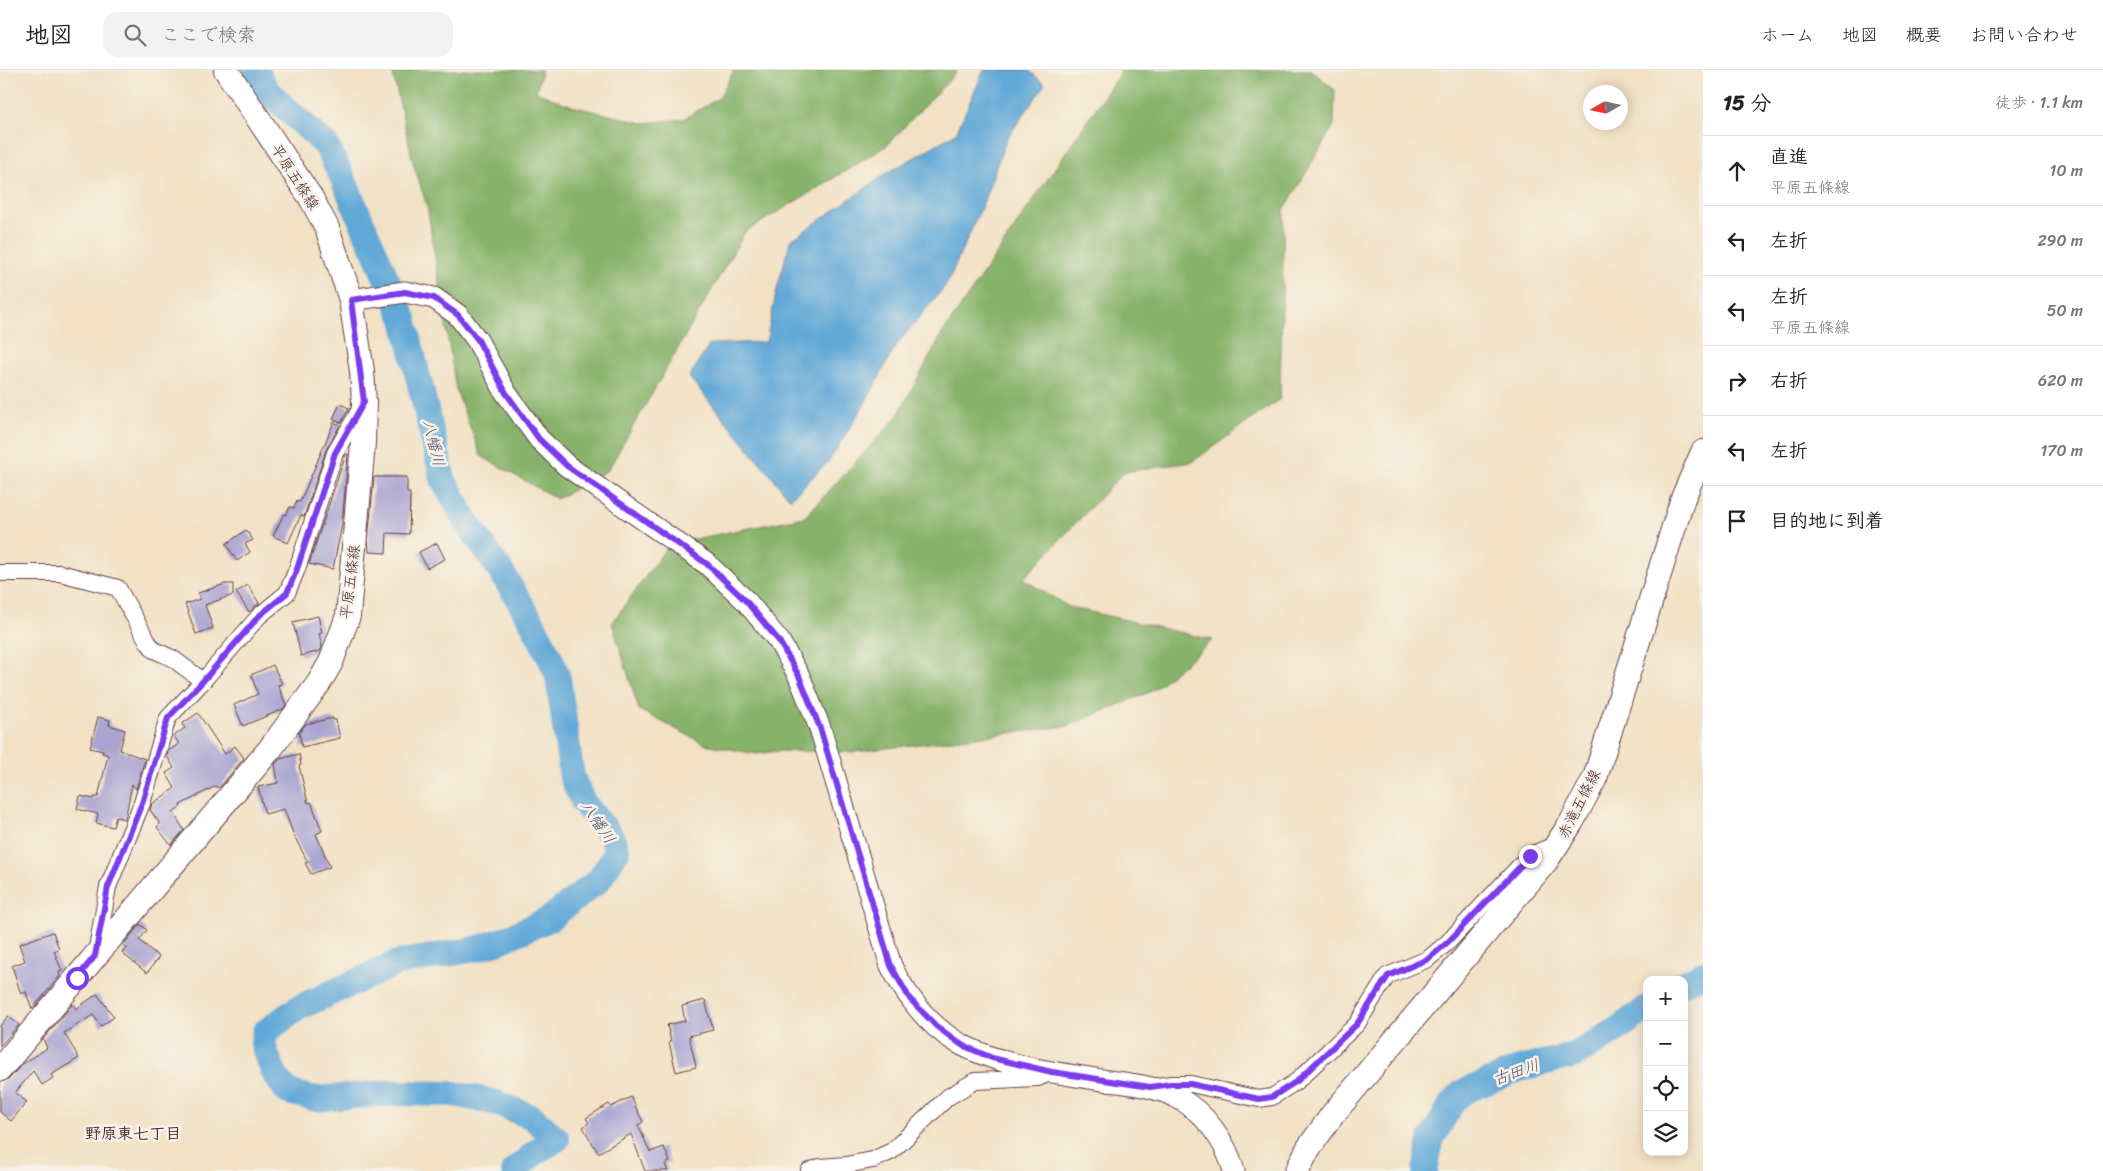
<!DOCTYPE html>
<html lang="ja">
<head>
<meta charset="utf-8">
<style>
	:root { --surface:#fff; --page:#f2f2f2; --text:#222; --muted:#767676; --line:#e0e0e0 }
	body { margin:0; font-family:Sriracha,"Klee One",sans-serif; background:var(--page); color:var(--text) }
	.controls { position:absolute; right:15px; bottom:15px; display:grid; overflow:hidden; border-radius:10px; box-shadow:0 2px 12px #0003 }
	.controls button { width:45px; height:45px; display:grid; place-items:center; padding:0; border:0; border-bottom:1px solid var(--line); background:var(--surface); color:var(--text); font:25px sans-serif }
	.compass { position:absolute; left:1583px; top:15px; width:45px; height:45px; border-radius:50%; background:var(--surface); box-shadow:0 2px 12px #0003; rotate:261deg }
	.stop { position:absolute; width:15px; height:15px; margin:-11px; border:4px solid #7c3aed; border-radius:50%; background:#fff }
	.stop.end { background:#7c3aed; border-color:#fff; box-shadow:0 1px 5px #0008 }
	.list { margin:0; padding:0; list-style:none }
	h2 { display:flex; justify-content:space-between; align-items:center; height:65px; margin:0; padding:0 20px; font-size:21px }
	h2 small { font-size:16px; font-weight:400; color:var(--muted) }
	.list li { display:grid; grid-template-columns:32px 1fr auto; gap:15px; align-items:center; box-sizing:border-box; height:70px; padding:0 20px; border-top:1px solid var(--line) }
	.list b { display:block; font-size:19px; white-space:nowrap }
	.list p { margin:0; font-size:16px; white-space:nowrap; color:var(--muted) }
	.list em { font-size:16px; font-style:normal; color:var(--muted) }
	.icon { flex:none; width:28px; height:28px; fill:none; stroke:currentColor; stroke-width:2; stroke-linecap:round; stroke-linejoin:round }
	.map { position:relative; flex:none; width:1703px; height:1101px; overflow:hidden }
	header { display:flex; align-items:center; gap:30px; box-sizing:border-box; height:70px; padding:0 25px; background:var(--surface); border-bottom:1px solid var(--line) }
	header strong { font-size:24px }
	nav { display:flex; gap:28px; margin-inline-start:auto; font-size:18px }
	.search { width:350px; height:45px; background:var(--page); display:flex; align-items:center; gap:12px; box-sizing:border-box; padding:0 18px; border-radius:15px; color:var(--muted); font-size:19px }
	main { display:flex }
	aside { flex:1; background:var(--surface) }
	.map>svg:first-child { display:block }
	.forest { fill:#86b269; stroke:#68684a }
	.water { fill:#60a8d7; stroke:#556481 }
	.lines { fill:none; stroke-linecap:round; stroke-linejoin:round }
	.river { stroke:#60a8d7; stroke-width:26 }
	.building { fill:#a9a4d0 }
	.minor-casing { stroke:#633c42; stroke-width:18 }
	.tertiary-casing { stroke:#633c42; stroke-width:23 }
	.secondary-casing { stroke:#633c42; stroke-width:26 }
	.minor { stroke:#fff; stroke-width:16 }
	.tertiary { stroke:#fff; stroke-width:21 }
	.secondary { stroke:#fff; stroke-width:24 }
	.route { stroke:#7c3aed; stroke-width:6 }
	.labels { text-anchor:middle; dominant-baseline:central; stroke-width:5; stroke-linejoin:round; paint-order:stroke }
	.street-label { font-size:15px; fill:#4a1f2b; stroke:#f7f3e8 }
	.water-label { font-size:16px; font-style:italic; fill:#524f67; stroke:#f7f3e8 }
	.neighbourhood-label { font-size:16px; font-weight:bold; fill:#4a1f2b; stroke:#f7f3e8 }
</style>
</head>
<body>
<header>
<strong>地図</strong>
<div class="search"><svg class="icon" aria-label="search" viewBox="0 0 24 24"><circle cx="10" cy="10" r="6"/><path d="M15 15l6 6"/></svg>ここで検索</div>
<nav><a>ホーム</a><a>地図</a><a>概要</a><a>お問い合わせ</a></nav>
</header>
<main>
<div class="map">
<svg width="1703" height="1101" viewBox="0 0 1703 1101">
	<rect width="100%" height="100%" fill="#f7f3e8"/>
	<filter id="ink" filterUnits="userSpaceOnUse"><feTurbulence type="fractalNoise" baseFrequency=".02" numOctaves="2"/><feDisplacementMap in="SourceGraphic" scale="10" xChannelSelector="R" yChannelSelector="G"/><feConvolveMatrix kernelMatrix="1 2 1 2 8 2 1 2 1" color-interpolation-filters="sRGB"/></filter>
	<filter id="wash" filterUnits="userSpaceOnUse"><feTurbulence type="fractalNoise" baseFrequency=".0096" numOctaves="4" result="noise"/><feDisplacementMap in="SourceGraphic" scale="20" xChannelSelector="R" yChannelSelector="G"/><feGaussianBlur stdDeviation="1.12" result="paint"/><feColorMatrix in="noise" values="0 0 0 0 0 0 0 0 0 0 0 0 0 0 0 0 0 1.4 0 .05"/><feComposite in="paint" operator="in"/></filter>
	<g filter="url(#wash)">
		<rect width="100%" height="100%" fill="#f2e1c4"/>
		<!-- forest -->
		<g class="forest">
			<polygon points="392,0 542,0 536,22 572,36 643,53 683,49 719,28 734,0 955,0 956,3 885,77 745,162 608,400 557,429 481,386 456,320 427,136 414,96"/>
			<polygon points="1122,0 1311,0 1335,20 1334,55 1284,140 1280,329 1192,392 1124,402 1023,509 1069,537 1213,570 1152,621 1067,656 855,682 778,681 756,684 705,674 639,640 612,553 669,474 805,447 897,347 942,264"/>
		</g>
		<!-- water -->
		<polygon class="water" points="984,0 1028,0 1045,14 1006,70 982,136 947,214 897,274 864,335 829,391 790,429 689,307 710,274 766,272 777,219 790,171 884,105 956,63"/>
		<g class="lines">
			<!-- river -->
			<g class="river">
				<polyline points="256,0 267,21 326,75 343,109 404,249 443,409 464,448 500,500 532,552 553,594 558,608 572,707 583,732 611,766 617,781 599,810 549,849 500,871 476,879 397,893 298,938 265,962 263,974 267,986 275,1005 288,1022 316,1029 389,1023 455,1024 494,1032 532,1047 557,1069 537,1081 514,1101"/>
				<polyline points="1684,913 1703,904"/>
				<polyline points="1425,1101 1431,1070 1452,1033 1463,1022 1519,999 1575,985 1612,963 1647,938"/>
			</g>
		</g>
		<g id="blocks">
			<!-- building -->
			<g class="building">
				<polygon points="340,334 349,338 341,353 333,349"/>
				<polygon points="334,352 340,355 326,380 304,447 301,445 288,473 273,466 284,444 286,445 290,437 294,438 297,431 300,432"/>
				<polygon points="346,384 348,384 342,454 333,499 309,494"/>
				<polygon points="374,407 407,407 407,423 410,423 409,464 387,463 386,483 369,482 368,471"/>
				<polygon points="246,460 253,470 245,474 250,482 237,491 226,474"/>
				<polygon points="437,473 445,489 427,498 419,482"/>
				<polygon points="225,514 233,514 233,525 205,535 213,558 196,564 185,534 200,529 198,523"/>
				<polygon points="248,515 259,533 249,542 236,522"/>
				<polygon points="318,546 322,563 319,564 322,577 320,581 301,586 293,552"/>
				<polygon points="273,595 282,614 278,615 286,635 283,639 243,656 234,635 258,624 251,605"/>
				<polygon points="198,643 225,684 235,676 244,688 221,716 218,718 216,716 180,735 181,736 173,742 184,760 171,775 157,757 160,754 150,740 152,734 175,718 166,703 174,698 167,686 168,681 179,674 174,666 185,658 182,654"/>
				<polygon points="98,647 110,650 109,655 125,660 120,680 145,689 136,719 132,714 125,749 116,747 113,757 96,753 98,744 77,739 80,726 94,729 94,727 98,727 108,685 102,683 103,681 90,678"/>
				<polygon points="333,648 333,650 336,650 340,668 302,677 299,663 306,654"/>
				<polygon points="299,684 301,695 299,696 308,733 311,732 322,761 316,764 330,797 311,804 305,793 308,792 294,766 284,739 265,744 258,717 278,713 275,694 280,689"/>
				<polygon points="140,854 147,860 139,870 159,887 147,903 122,883 127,878 123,875"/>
				<polygon points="53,862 59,879 54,881 62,901 59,902 60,906 32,939 26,922 21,924 12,896 25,891 19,874"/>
				<polygon points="97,924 114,947 101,956 93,945 64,963 79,988 51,1005 53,1008 42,1015 33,1001 15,1023 27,1032 11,1051 0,1042 0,1012 10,1008 21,995 47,978 43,969 73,934 76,939"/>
				<polygon points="705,930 713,960 689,966 696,997 676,1002 669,972 671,971 667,955 685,951 682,936"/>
				<polygon points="8,946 19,955 0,976 0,956"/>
				<polygon points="631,1027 643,1052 638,1055 650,1082 664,1077 670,1092 665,1094 668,1101 645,1101 631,1064 598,1083 583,1057 589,1053 586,1048 609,1034 611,1037"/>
			</g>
		</g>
	</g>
	<g filter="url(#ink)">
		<use href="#blocks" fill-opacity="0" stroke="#633c42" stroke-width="1"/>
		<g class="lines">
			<defs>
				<g id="minor">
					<polyline points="0,503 60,503 118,518 148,572 154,580 172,588 203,611"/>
					<polyline points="96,884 108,817 142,733 168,648 203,611 259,546 287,523 297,499 335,383 362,336"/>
					<polyline points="1151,1017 1171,1014 1191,1014 1259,1029 1272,1027 1297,1011 1357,954 1387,906 1428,889 1448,872 1530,785 1558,774"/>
					<polyline points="809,1101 820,1097 846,1095 873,1090 892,1081 948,1027 975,1011 1038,1008 1049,1003"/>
				</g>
				<path id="tertiary" d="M 351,230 L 405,222 L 434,228 L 458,245 L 477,270 L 506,323 L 539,369 L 567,396 L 707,494 L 746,531 L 779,571 L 799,606 L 820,658 L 891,896 C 908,929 931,959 964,976 C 1008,998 1060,1003 1108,1011 C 1131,1014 1156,1016 1178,1028 C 1205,1042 1226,1072 1234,1101"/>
				<g id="secondary">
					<polyline points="0,999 270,679 319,613 331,592 348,546 363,373 364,332 362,301 351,230 327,158 311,128 226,0"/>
					<polyline points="1297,1101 1308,1079 1333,1044 1546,791 1571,753 1595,708 1683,428 1703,382"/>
				</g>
			</defs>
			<!-- minor casing -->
			<use href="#minor" class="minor-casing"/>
			<!-- tertiary casing -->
			<use href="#tertiary" class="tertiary-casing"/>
			<!-- secondary casing -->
			<use href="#secondary" class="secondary-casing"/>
			<!-- minor -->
			<use href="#minor" class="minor"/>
			<!-- tertiary -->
			<use href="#tertiary" class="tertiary"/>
			<!-- secondary -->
			<use href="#secondary" class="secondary"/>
		</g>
	</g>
	<g class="lines" filter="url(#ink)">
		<!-- route -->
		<polyline class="route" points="77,908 95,886 108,817 142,733 168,648 203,611 259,546 287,523 297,499 335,383 364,332 351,230 405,222 434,228 458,245 478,270 506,323 539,369 567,396 707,494 746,531 779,571 799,606 820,658 891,896 910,929 936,956 962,975 992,988 1052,1002 1150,1017 1171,1014 1190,1014 1259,1029 1272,1027 1297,1011 1357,954 1388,906 1428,889 1448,872 1530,786"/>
	</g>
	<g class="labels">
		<!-- street labels -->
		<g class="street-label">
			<text transform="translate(295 107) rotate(57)">平原五條線</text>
			<text transform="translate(350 512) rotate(-83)">平原五條線</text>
			<text transform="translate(1579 734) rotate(-63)">赤滝五條線</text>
		</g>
		<!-- water labels -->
		<g class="water-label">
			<text transform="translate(434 373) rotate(76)">八幡川</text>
			<text transform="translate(598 752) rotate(56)">八幡川</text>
			<text transform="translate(1516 1002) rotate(-19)">古田川</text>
		</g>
		<!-- neighbourhood labels -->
		<g class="neighbourhood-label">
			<text x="133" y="1063">野原東七丁目</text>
		</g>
	</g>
</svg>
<div class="controls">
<button>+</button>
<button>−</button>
<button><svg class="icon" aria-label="locate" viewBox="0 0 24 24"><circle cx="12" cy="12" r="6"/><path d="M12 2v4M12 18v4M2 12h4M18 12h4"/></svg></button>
<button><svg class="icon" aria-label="layers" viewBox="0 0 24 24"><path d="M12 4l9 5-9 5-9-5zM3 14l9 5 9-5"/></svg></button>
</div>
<svg class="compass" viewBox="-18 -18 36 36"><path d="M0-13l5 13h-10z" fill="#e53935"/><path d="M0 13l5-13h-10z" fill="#767676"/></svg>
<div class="stop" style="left:77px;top:908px"></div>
<div class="stop end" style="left:1530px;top:786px"></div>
</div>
<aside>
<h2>15 分<small>徒歩 · 1.1 km</small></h2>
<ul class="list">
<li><svg class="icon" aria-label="ahead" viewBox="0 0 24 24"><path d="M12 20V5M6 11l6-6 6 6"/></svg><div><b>直進</b><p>平原五條線</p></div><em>10 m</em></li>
<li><svg class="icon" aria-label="left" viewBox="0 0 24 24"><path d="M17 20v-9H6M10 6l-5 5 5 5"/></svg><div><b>左折</b></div><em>290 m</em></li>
<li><svg class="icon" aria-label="left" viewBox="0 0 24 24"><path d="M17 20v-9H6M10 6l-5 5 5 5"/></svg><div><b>左折</b><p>平原五條線</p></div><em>50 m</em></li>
<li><svg class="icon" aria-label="right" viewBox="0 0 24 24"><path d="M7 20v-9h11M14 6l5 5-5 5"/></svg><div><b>右折</b></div><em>620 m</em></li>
<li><svg class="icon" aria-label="left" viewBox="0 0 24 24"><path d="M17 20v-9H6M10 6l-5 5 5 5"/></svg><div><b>左折</b></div><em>170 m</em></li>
<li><svg class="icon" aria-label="arrive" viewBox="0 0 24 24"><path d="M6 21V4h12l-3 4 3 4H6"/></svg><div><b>目的地に到着</b></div></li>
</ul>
</aside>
</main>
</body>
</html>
